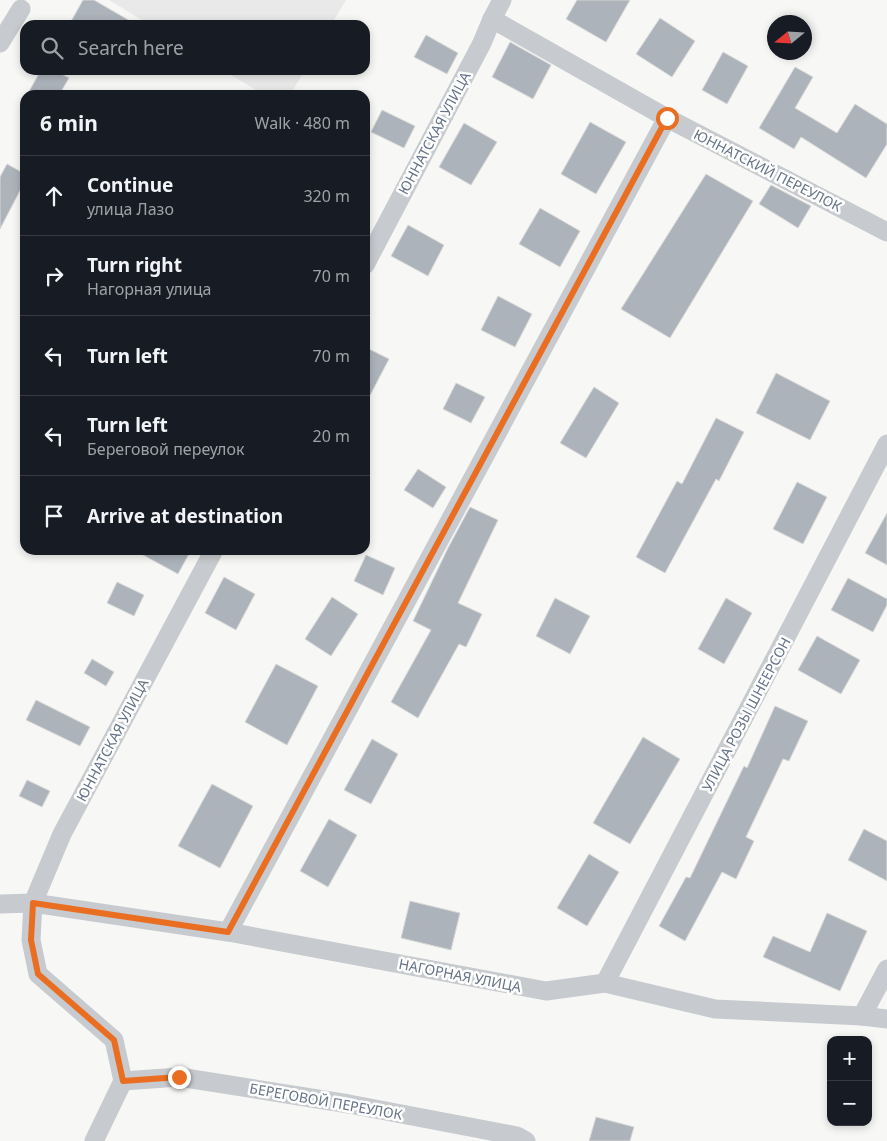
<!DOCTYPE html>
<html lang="en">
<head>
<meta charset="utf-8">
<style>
	:root { --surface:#171b24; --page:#20242c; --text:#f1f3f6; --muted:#9ea1a6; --line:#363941 }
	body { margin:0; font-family:"Noto Sans",sans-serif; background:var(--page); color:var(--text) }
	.controls { position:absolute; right:15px; bottom:15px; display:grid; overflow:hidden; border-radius:10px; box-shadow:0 2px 8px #0003 }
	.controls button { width:45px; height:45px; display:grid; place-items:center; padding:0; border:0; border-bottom:1px solid var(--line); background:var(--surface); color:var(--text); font:25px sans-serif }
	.compass { position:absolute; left:767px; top:15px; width:45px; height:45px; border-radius:50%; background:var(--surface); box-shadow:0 2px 8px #0003; rotate:252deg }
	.stop { position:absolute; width:15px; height:15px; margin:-11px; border:4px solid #ea6e22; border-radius:50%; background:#fff }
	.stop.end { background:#ea6e22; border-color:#fff; box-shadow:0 1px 5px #0008 }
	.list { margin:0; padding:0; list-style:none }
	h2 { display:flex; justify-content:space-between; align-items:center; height:65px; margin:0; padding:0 20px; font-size:21px }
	h2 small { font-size:16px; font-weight:400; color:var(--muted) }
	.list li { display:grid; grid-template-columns:32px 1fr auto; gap:15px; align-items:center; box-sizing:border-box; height:80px; padding:0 20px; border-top:1px solid var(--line) }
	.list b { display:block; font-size:19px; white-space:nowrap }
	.list p { margin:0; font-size:16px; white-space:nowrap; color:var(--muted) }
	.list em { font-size:16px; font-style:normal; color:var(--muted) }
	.icon { flex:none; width:28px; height:28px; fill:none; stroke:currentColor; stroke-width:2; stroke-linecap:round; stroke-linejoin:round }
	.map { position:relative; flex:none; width:887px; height:1141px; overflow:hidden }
	.search { position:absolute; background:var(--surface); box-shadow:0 2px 8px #0003; left:20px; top:20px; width:350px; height:55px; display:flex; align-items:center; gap:12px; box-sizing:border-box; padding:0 18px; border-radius:15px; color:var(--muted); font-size:19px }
	.panel { position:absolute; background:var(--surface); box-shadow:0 2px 8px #0003; left:20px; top:90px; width:350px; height:465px; border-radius:15px }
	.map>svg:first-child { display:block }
	.built { fill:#e8e9e8 }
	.building { fill:#adb3bb; stroke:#d9d9d7 }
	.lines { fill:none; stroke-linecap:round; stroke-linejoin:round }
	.minor { stroke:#c7cace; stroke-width:19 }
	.route { stroke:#ea6e22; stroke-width:6 }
	.labels { text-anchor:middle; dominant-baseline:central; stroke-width:5; stroke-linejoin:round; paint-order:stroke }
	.street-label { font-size:14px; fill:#657387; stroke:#fff }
</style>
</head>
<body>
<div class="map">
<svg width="887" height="1141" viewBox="0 0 887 1141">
	<rect width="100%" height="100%" fill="#f7f8f5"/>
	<!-- built -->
	<g class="built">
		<polygon points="109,0 346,0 331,25 150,25"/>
		<polygon points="223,70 305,70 290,95 264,95"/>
	</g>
	<!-- building -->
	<g class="building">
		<polygon points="83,0 94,0 137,25 69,25"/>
		<polygon points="577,0 630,0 606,42 566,19"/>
		<polygon points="660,18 695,41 672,77 636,54"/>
		<polygon points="426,35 458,53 447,74 414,57"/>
		<polygon points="510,42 551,65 533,99 492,77"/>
		<polygon points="723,52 748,66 727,104 702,90"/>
		<polygon points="795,67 813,77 795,108 837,133 855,104 887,124 887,144 866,178 801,137 794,149 759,128"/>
		<polygon points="41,70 54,70 69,78 59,95 27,95"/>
		<polygon points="382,110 415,126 404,148 371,132"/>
		<polygon points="590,122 626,142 596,194 561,174"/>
		<polygon points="464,123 497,142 471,185 439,167"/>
		<polygon points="7,164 25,174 25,181 0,229 0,177"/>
		<polygon points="706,174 753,201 670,338 621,309"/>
		<polygon points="771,185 811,206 798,228 759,204"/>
		<polygon points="540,208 580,231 560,267 519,244"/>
		<polygon points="408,225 444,245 428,276 391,256"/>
		<polygon points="498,296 532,314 515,347 481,330"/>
		<polygon points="365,347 389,359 365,405"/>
		<polygon points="776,373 830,401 810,440 756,413"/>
		<polygon points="456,383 485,397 471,423 443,409"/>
		<polygon points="594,387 619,403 586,458 560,443"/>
		<polygon points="716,418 744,432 719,481 716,479 665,573 636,557 677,481 682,484"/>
		<polygon points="418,469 446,487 433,508 404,490"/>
		<polygon points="797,482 827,497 803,544 773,529"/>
		<polygon points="470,507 498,520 458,603 482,614 466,647 459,644 418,718 391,702 431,630 413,621 448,548"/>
		<polygon points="887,513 887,565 865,553"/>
		<polygon points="134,550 191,550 178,574"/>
		<polygon points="366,555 395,568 383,595 354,581"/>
		<polygon points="224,577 255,594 236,630 205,613"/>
		<polygon points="848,578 887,599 887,605 873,632 831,610"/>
		<polygon points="117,582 144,595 134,616 107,603"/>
		<polygon points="332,597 358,614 331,656 305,639"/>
		<polygon points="555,598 590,616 570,654 536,636"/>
		<polygon points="726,598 752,613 724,664 698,649"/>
		<polygon points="817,636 860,660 841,694 798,670"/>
		<polygon points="92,659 114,672 106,686 84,673"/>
		<polygon points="276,664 318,686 287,745 245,722"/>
		<polygon points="36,700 90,727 80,746 26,720"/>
		<polygon points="775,706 808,721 789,761 783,759 746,837 754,841 736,879 722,872 685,941 659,926 686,877 690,878 744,766 747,768"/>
		<polygon points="643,737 680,759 630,844 593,823"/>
		<polygon points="372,739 398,754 371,804 344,790"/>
		<polygon points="27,780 50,791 42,807 19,796"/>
		<polygon points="212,784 253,806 220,868 178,846"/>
		<polygon points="329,819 357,835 328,887 300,871"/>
		<polygon points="864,829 887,841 887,881 848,860"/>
		<polygon points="589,854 619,872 587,926 557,908"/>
		<polygon points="410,901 460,913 451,950 401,938"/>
		<polygon points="827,913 867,931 840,991 763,957 773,936 810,952"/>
		<polygon points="596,1117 634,1127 630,1141 589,1141"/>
	</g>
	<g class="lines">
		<!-- minor -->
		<g class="minor">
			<polyline points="492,19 667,118 887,232"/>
			<polyline points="0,43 21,9"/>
			<polyline points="365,265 482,43 492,19 502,0"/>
			<polyline points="0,904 33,903 62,834 214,550"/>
			<polyline points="228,932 667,118"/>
			<polyline points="605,983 887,444"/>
			<polyline points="862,1016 887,969"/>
			<polyline points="123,1081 179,1077 349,1104 517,1136 526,1141"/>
			<polyline points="94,1141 123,1081 114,1040 38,974 31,940 33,903 228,932 546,991 605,983 715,1009 862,1016 887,1019"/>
		</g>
	</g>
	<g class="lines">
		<!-- route -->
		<polyline class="route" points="179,1077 123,1081 114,1040 38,974 31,940 33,903 228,932 667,118"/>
	</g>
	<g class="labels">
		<!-- street labels -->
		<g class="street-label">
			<text transform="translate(434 133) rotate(-62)">ЮННАТСКАЯ УЛИЦА</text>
			<text transform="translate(768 170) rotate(27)">ЮННАТСКИЙ ПЕРЕУЛОК</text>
			<text transform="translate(746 714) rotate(-62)">УЛИЦА РОЗЫ ШНЕЕРСОН</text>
			<text transform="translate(112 740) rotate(-62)">ЮННАТСКАЯ УЛИЦА</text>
			<text transform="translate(460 975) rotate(11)">НАГОРНАЯ УЛИЦА</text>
			<text transform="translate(326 1101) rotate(10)">БЕРЕГОВОЙ ПЕРЕУЛОК</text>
		</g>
	</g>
</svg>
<div class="controls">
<button>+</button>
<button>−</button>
</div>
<svg class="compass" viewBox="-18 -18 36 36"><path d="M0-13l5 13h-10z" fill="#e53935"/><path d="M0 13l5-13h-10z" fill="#9ea1a6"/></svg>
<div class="stop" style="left:667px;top:118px"></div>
<div class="stop end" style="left:179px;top:1077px"></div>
<div class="search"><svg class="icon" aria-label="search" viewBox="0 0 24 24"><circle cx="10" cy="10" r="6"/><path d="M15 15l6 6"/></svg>Search here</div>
<section class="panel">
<h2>6 min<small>Walk · 480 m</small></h2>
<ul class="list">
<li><svg class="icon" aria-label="ahead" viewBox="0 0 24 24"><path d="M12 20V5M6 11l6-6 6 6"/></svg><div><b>Continue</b><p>улица Лазо</p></div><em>320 m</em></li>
<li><svg class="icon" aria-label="right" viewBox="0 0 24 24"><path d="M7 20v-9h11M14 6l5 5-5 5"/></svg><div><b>Turn right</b><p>Нагорная улица</p></div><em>70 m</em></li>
<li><svg class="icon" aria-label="left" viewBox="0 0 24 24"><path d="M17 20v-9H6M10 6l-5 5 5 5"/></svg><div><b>Turn left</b></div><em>70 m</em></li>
<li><svg class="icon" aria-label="left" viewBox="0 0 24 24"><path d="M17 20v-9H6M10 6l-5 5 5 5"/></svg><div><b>Turn left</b><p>Береговой переулок</p></div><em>20 m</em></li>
<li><svg class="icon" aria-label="arrive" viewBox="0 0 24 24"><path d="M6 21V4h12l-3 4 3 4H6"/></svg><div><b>Arrive at destination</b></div></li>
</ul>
</section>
</div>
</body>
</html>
